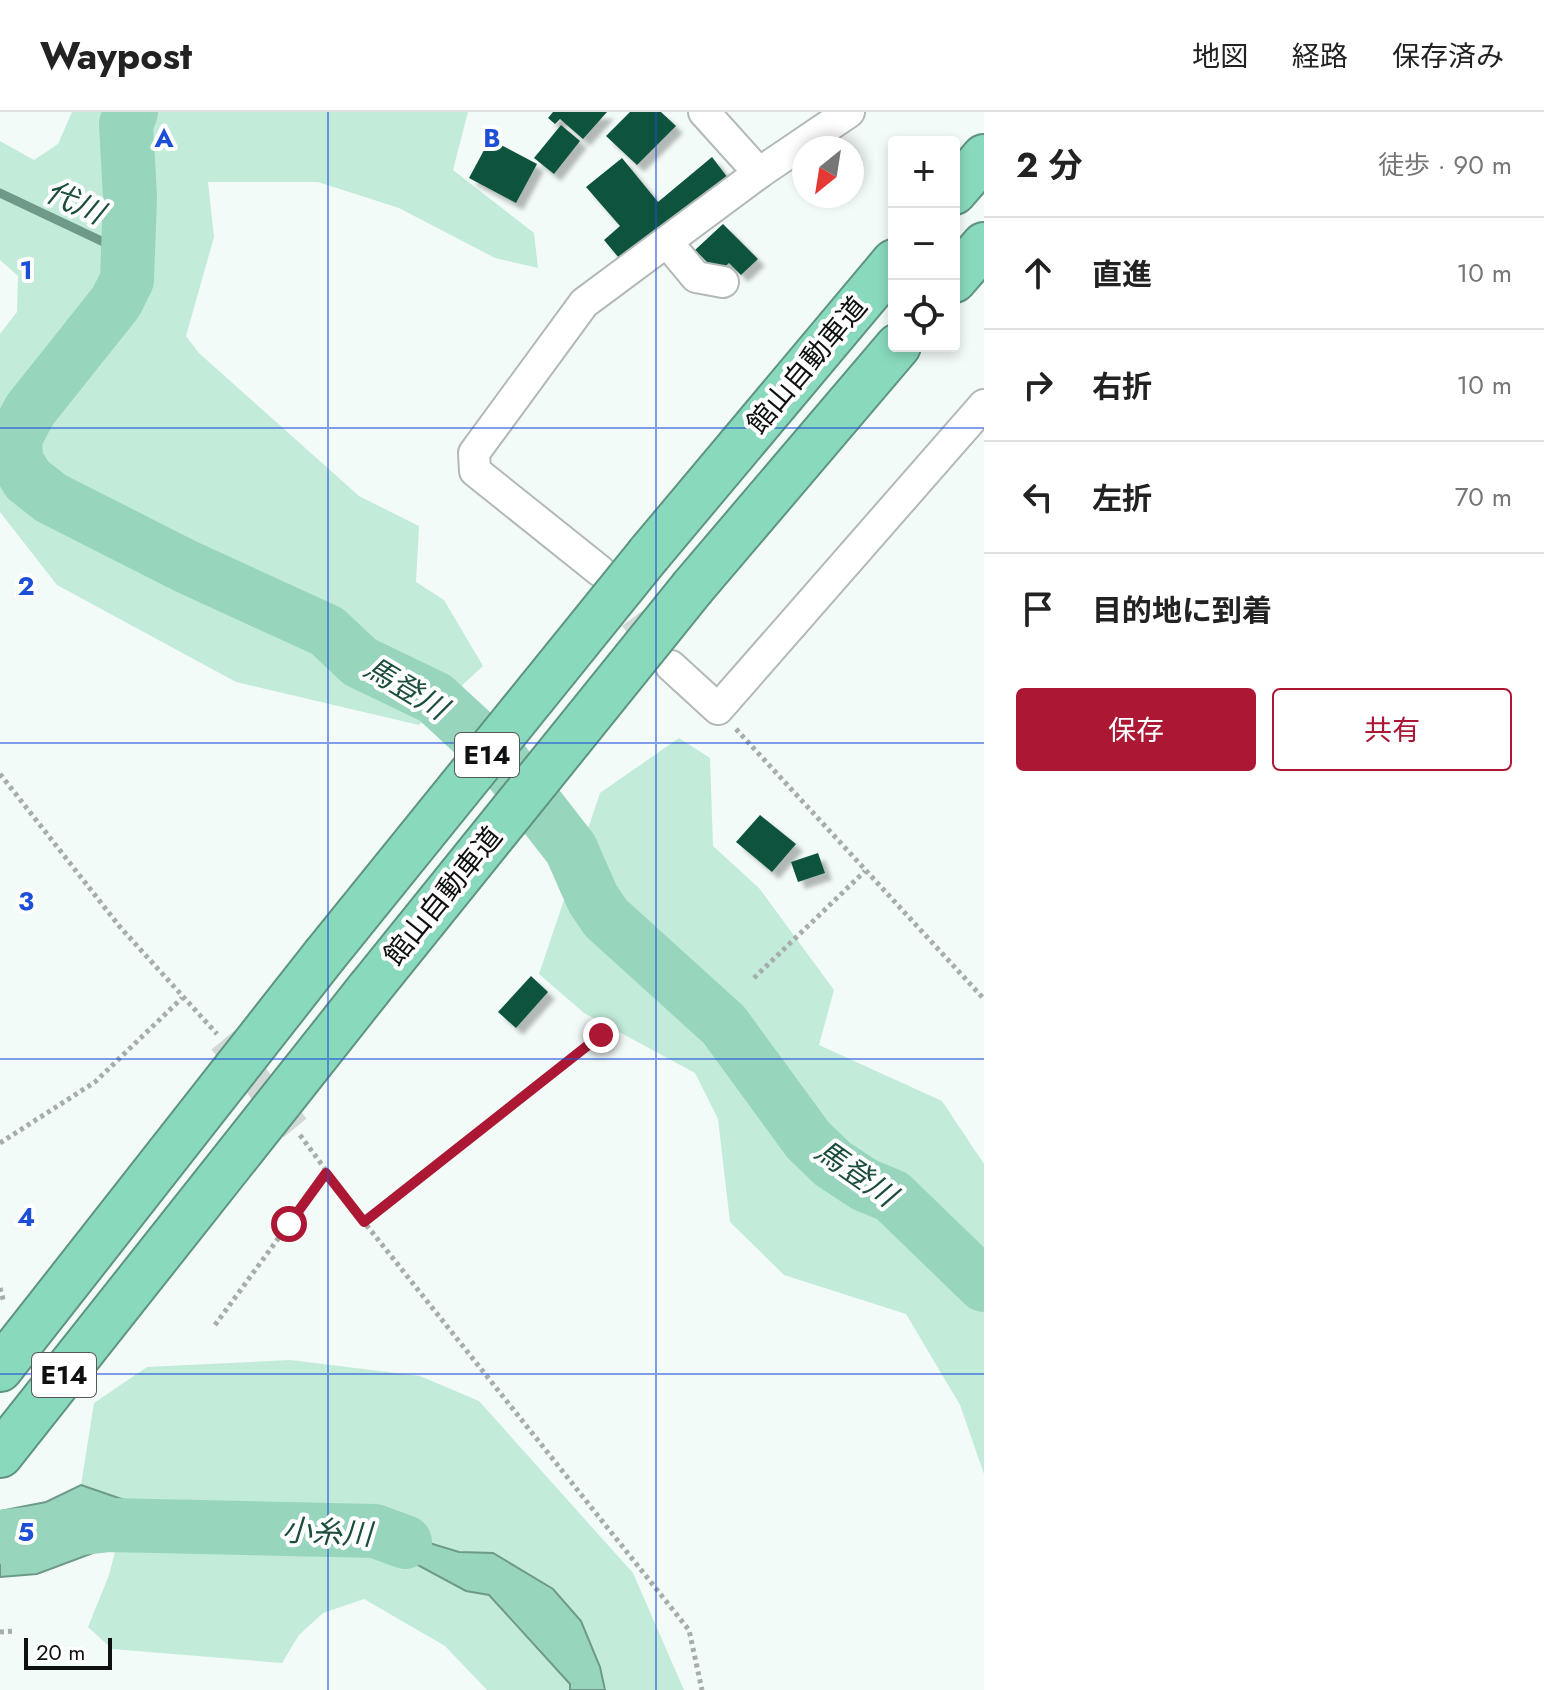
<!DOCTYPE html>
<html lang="ja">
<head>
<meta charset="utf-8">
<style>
	:root { --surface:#fff; --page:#f6f6f6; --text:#222; --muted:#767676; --line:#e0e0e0; --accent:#ac1734 }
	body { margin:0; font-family:Jost,"Noto Sans JP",sans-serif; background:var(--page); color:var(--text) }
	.controls { position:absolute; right:24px; top:24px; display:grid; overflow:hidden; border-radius:8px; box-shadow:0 4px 12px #0003 }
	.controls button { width:72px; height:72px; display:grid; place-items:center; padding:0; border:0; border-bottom:2px solid var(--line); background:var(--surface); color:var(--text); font:40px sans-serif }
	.compass { position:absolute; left:792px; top:24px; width:72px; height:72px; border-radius:50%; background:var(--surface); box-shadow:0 4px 12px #0003; rotate:210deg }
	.scale { position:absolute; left:24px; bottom:20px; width:88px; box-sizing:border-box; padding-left:8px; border:4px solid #0e1110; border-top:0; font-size:22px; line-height:28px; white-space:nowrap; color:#0e1110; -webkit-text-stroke:6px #fff; paint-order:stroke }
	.stop { position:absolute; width:24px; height:24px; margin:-18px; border:6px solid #ac1734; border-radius:50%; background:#fff }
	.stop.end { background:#ac1734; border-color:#fff; box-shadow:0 2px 8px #0008 }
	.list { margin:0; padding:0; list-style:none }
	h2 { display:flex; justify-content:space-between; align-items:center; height:104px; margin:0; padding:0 32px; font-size:34px }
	h2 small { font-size:26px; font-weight:400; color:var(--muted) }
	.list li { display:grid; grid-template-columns:52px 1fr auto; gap:24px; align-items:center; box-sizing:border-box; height:112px; padding:0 32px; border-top:2px solid var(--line) }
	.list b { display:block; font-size:30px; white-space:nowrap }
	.list em { font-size:26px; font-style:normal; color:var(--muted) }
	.actions { display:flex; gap:16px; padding:24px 32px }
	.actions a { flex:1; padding:18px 0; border:2px solid var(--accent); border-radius:8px; text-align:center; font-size:28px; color:var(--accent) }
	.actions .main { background:var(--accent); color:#fff }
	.icon { flex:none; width:44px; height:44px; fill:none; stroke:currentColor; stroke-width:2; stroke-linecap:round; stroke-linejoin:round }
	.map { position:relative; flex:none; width:984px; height:1578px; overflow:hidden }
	header { display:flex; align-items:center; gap:48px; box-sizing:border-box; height:112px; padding:0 40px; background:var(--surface); border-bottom:2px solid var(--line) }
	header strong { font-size:38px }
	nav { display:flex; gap:44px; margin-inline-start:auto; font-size:28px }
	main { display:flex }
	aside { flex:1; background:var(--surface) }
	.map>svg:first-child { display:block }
	.green { fill:#c2ebda }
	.water { fill:#98d5bd; stroke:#6f9a89; stroke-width:2 }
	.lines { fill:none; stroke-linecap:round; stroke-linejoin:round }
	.stream { stroke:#6f9a89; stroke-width:9 }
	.river { stroke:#98d5bd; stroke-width:54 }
	.building { fill:#11523e; filter:url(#shadow) }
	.street-tunnel { stroke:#d1d8d5; stroke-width:30; stroke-dasharray:30 15; stroke-linecap:butt }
	.street-casing { stroke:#b2b9b6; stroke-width:34 }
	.highway-casing { stroke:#5e9480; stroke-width:48 }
	.path { stroke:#a7adab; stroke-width:5; stroke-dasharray:4 4; stroke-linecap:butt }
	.street { stroke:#fff; stroke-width:30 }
	.highway { stroke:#89dabc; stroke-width:44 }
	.highway-bridge-casing { stroke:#5e9480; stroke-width:48; stroke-linecap:butt }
	.highway-bridge { stroke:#89dabc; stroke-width:44 }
	.route { stroke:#ac1734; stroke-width:10 }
	.grid { fill:none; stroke:#1d4ed8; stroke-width:2; stroke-opacity:0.55 }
	.labels { text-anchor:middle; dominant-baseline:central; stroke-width:8; stroke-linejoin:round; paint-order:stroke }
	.shield { fill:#fff; stroke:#565858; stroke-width:2 }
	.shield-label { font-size:26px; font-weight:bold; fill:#0e1110 }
	.street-label { font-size:28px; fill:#0e1110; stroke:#fff }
	.water-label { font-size:30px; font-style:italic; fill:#1c4e3d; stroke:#fff }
	.grid-label { font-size:26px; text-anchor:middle; font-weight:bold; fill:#1d4ed8; stroke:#fff; stroke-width:8; stroke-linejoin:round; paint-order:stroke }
</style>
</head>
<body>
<header>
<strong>Waypost</strong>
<nav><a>地図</a><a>経路</a><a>保存済み</a></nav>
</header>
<main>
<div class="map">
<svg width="984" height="1578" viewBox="0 0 984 1578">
	<defs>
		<filter id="shadow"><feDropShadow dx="7" dy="7" stdDeviation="2" flood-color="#0004"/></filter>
	</defs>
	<rect width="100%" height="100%" fill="#f3fbf8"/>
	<!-- green -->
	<g class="green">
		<polygon points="72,0 468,0 453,58 534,121 538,156 495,146 399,96 318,70 208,70 214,125 186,224 199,241 359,384 419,414 416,470 444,488 483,554 419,613 236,570 57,473 0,400 0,222 17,200 18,164 0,148 0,29 34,48 58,32"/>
		<polygon points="679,626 710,646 713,734 759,776 834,878 819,933 942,989 984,1052 984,1362 960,1293 906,1202 784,1163 730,1110 718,1007 695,961 584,901 539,862 600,681"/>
		<polygon points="290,1248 420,1264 479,1289 633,1461 684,1578 605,1578 589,1527 493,1441 459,1440 418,1429 379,1445 403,1445 466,1479 489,1483 570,1573 570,1578 487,1578 445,1534 364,1487 323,1501 299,1523 282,1551 112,1537 88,1515 109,1463 117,1432 138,1428 150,1420 218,1415 196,1400 170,1391 136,1392 81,1373 94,1291 147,1255"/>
	</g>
	<!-- water -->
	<g class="water">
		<polygon points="81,1373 136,1392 170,1391 196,1400 219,1416 150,1420 138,1428 117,1432 37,1462 0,1465 0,1399 46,1390"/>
		<polygon points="349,1411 367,1412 459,1440 493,1441 553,1477 581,1509 600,1555 605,1578 570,1578 570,1572 489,1483 466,1479 403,1445 379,1445 338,1430 334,1419"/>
	</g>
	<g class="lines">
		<!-- stream -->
		<polyline class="stream" points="0,81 129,142"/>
		<!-- river -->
		<g class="river">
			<polyline points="131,0 126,12 130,85 127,168 116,190 30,298 15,326 16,349 28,368 51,386 185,454 327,519 360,550 435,586 501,647 571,737 593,787 606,806 724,913 808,1028 833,1052 865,1073 892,1084 984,1173"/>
			<polyline points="0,1425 110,1413 375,1419 405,1430"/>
		</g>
	</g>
	<!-- building -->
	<g class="building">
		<polygon points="553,0 607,0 583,27 560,7 555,12 548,6"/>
		<polygon points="630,0 661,0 676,14 637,53 606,24"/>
		<polygon points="561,13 580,29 554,62 534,46"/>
		<polygon points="490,27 537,52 516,91 469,66"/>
		<polygon points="712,45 728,66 624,152 604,128 620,114 586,75 622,46 658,90"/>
		<polygon points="723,112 758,147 741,163 729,151 718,161 695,138"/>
		<polygon points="760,703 796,732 772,760 736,730"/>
		<polygon points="818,741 825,761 798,770 791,750"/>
		<polygon points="531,864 548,880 516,916 498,900"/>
	</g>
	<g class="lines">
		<!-- street-tunnel -->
		<g class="street-tunnel">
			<polyline points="607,469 662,542"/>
			<polyline points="223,928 295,1016"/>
		</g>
		<defs>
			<g id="street">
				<polyline points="704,0 759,61"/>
				<polyline points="667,130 696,165 723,170"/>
				<polyline points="600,459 475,359 474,341 584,191 759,61 849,0"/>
				<polyline points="671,554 718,597 984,293"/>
			</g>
			<g id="highway">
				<polyline points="954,80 984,45"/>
				<polyline points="954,168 984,133"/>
				<polyline points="649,442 894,150"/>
				<polyline points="693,475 898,234"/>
				<polyline points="0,1257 324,844"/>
				<polyline points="0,1343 369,877"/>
			</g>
		</defs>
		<!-- street casing -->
		<use href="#street" class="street-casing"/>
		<!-- highway casing -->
		<use href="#highway" class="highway-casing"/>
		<!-- path -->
		<g class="path">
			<polyline points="736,617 984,887"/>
			<polyline points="0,662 120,815 217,922"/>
			<polyline points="754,866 865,759"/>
			<polyline points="300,1023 364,1110 689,1518 702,1578"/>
			<polyline points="0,1031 95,970 182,886"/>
			<polyline points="364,1110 601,923"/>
			<polyline points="0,1176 4,1191"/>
			<polyline points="215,1213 326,1061"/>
			<polyline points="0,1520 14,1519"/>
		</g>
		<!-- street -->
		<use href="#street" class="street"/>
		<!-- highway -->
		<use href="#highway" class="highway"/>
		<defs>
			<g id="highway-bridge">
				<polyline points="324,844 649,442"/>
				<polyline points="369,877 693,475"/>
			</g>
		</defs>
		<!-- highway-bridge casing -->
		<use href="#highway-bridge" class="highway-bridge-casing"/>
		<!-- highway-bridge -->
		<use href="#highway-bridge" class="highway-bridge"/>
	</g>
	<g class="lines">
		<!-- route -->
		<polyline class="route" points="289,1112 326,1061 364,1110 601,923"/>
	</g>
	<!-- grid -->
	<path class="grid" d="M 328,0 L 328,1578M 656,0 L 656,1578M 0,316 L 984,316M 0,631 L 984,631M 0,947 L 984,947M 0,1262 L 984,1262"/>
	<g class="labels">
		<!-- shield labels -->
		<g class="shield">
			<rect x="455" y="621" width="64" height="44" rx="6"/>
			<rect x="32" y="1241" width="64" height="44" rx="6"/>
		</g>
		<g class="shield-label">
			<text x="487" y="643">E14</text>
			<text x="64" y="1263">E14</text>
		</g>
		<!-- street labels -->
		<g class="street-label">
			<text transform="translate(807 253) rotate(-50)">館山自動車道</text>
			<text transform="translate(443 784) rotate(-51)">館山自動車道</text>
		</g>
		<!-- water labels -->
		<g class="water-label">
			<text transform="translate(75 90) rotate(25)">代川</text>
			<text transform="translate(406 576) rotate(31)">馬登川</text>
			<text transform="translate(856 1061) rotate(35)">馬登川</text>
			<text transform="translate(327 1420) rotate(3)">小糸川</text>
		</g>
	</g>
	<g class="grid-label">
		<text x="164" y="35">A</text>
		<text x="492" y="35">B</text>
		<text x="26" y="167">1</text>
		<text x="26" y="483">2</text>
		<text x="26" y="798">3</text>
		<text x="26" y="1114">4</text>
		<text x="26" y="1429">5</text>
	</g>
</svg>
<div class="controls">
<button>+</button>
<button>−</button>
<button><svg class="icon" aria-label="locate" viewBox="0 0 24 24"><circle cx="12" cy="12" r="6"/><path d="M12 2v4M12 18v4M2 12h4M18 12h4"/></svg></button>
</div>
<svg class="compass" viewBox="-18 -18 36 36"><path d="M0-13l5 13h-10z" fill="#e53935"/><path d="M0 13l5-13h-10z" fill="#767676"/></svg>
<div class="scale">20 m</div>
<div class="stop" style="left:289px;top:1112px"></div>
<div class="stop end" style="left:601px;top:923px"></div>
</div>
<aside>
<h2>2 分<small>徒歩 · 90 m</small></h2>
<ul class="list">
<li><svg class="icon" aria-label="ahead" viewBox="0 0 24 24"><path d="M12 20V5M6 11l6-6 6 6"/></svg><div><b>直進</b></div><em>10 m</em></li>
<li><svg class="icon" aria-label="right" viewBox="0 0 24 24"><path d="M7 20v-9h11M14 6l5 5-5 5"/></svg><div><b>右折</b></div><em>10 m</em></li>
<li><svg class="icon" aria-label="left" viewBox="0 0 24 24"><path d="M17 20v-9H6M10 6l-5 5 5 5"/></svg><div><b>左折</b></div><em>70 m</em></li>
<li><svg class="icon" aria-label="arrive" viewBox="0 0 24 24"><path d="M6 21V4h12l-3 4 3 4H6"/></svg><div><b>目的地に到着</b></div></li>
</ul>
<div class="actions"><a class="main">保存</a><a>共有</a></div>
</aside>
</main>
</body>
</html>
